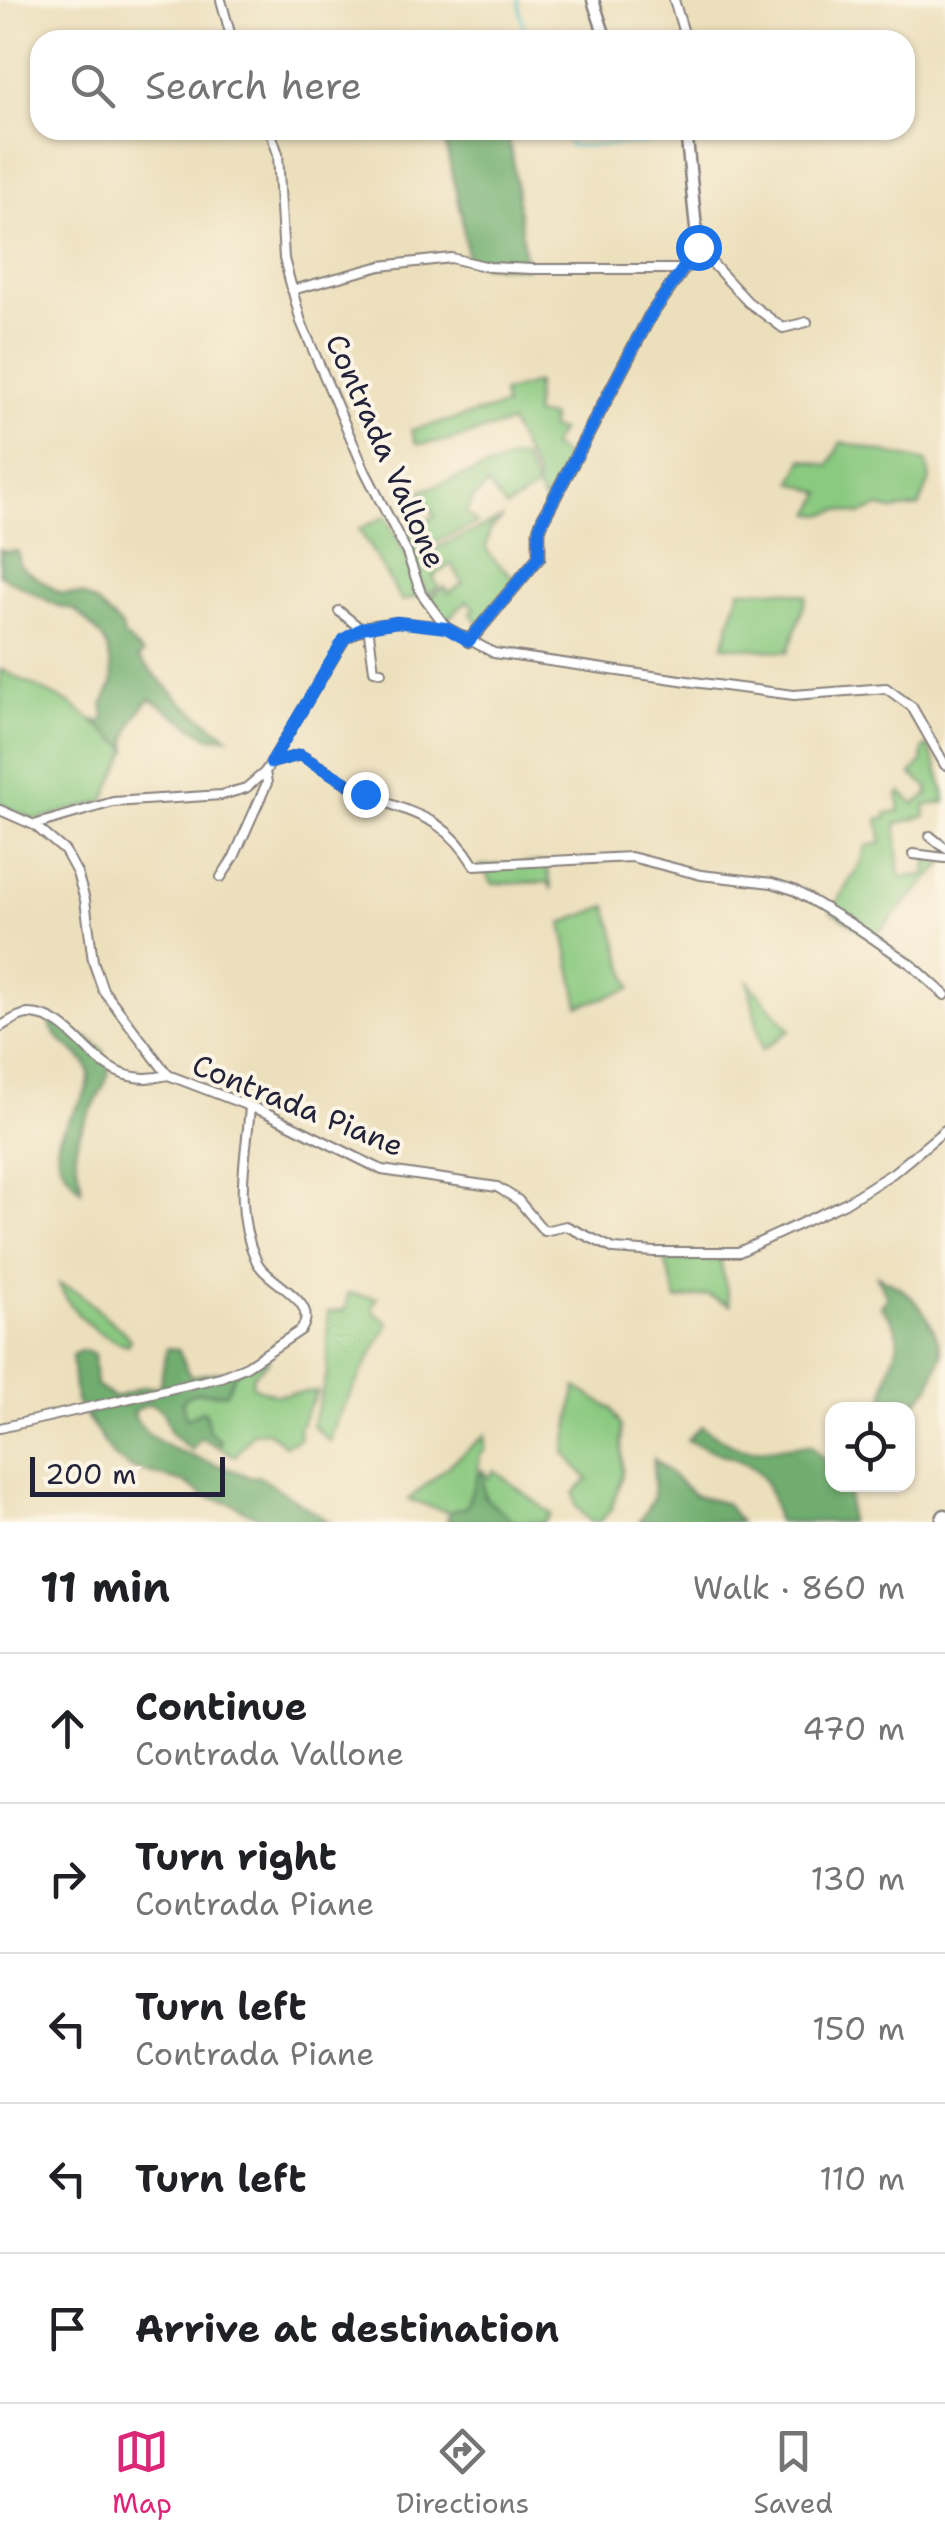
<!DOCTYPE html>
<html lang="en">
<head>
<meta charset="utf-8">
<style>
	:root { --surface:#fff; --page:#f6f6f6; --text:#202124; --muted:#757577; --line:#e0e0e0; --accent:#db2777 }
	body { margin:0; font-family:"Shantell Sans",sans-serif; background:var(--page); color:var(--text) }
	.controls { position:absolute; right:30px; bottom:30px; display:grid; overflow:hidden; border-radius:20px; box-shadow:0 2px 8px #0004 }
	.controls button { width:90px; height:90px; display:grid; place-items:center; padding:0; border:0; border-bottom:2px solid var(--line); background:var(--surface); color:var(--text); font:50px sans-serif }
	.scale { position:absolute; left:30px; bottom:25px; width:195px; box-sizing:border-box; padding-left:10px; border:5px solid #22223b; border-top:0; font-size:28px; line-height:35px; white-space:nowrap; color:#22223b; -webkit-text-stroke:8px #fcf5e5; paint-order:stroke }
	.stop { position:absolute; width:30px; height:30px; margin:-22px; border:8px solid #1a73e8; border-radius:50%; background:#fff }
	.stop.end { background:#1a73e8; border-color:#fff; box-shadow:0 2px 10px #0008 }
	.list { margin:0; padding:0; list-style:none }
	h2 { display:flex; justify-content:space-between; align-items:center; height:130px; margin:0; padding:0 40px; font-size:42px }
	h2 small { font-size:32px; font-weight:400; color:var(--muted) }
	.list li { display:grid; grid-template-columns:65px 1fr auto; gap:30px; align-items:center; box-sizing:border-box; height:150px; padding:0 40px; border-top:2px solid var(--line) }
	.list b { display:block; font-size:38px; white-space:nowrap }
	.list p { margin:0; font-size:32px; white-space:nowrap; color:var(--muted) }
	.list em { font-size:32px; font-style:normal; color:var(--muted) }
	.icon { flex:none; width:55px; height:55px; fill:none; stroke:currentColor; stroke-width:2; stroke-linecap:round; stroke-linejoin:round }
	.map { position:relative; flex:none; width:945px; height:1522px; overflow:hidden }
	.search { position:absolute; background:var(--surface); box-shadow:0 2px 8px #0004; left:30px; right:30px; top:30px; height:110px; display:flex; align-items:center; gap:25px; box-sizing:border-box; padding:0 35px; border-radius:30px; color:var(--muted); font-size:38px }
	.sheet { height:880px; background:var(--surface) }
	nav { display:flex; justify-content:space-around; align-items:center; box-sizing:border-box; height:140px; border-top:2px solid var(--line); background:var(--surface); font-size:28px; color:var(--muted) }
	nav a { display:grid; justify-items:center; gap:5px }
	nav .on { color:var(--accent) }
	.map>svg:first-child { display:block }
	.green { fill:#8ac980; stroke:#56765e; stroke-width:2.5 }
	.forest { fill:#6fad6e; stroke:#486854; stroke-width:2.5 }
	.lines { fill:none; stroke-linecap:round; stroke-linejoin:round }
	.stream { stroke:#55c2cc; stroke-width:2.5 }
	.minor-casing { stroke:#87807c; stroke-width:12 }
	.tertiary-casing { stroke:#87807c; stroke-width:15 }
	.motorway-casing { stroke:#87807c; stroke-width:19 }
	.minor { stroke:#fff; stroke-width:8 }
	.tertiary { stroke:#fff; stroke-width:10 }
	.motorway { stroke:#fff; stroke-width:14 }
	.route { stroke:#1a73e8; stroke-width:12 }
	.labels { text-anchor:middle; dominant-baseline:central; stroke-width:8; stroke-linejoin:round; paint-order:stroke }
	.street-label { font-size:30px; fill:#22223b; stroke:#fcf5e5 }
</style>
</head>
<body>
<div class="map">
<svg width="945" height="1522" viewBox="0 0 945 1522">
	<rect width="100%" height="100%" fill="#fcf5e5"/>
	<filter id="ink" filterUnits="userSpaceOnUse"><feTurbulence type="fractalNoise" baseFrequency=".01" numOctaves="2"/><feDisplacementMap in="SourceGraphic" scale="20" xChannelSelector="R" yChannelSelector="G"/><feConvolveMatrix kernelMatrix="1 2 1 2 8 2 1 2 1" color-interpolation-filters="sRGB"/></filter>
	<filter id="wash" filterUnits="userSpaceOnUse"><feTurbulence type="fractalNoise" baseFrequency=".0048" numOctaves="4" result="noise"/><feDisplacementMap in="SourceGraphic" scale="40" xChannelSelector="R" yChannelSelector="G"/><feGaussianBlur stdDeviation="2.25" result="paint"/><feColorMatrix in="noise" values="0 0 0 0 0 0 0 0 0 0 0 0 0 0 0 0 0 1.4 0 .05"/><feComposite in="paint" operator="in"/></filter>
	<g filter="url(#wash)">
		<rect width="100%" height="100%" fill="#ecdfbc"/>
		<!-- green -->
		<g class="green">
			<polygon points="536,383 534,415 551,417 550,429 560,431 551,447 572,460 547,507 537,488 506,508 488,485 474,498 466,513 477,523 432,544 436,548 503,518 490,530 486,548 492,558 519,582 480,625 470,613 475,609 468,601 447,619 429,598 445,587 449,593 463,583 451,564 433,577 439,587 427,595 401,533 435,516 421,491 513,458 523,458 536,485 538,480 510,423 448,441 420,444 416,443 411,430 505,406 502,393"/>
			<polygon points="841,442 927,462 930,480 919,507 892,510 880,507 860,514 840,510 822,515 812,514 822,493 792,482 803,459 829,466"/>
			<polygon points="386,516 407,558 420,596 402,601 359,529"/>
			<polygon points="740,590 781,590 807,596 788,652 723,646"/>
			<polygon points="0,669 71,704 128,749 104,801 36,820 0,805"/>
			<path d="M 928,746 C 934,757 945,791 945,802 L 925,806 L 926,816 L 896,824 L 900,877 L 926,875 L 927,859 L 944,863 L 873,938 L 831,911 L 861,863 L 866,846 L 882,843 L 878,819 L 887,818 L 886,813 L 900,811 L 898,795 L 901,792 L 914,804 L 928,795 L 928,787 L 911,774 L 922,762 L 923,749 Z"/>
			<polygon points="546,862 552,890 548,882 493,884 480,866"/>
			<polygon points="607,906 631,989 579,1006 562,923"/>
			<polygon points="748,981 790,1030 762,1050"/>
			<polygon points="720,1259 730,1305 708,1295 677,1300 665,1260"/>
			<path d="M 59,1284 C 81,1290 89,1303 106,1317 C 115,1325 123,1329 130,1340 L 128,1345 C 97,1337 71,1313 59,1284 Z"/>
			<polygon points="348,1293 377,1298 373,1306 375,1313 389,1323 337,1419 330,1442 312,1425 327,1374 328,1312 345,1310"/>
			<path d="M 269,1354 L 268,1362 L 253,1375 L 252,1386 L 276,1395 L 317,1391 L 299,1428 L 300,1439 L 285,1445 L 267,1431 L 253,1433 L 235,1456 L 219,1447 L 221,1441 L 209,1431 L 202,1411 L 185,1419 L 182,1402 C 194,1386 208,1395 226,1393 L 235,1374 Z"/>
			<polygon points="576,1387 612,1409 621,1426 622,1476 611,1509 600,1522 591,1522 576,1506 574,1493 588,1480 565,1453"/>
			<polygon points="485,1435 485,1451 480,1455 477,1481 466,1507 449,1512 408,1500"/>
			<polygon points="494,1470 551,1514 544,1522 515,1522 487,1501 483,1490 483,1471 489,1478"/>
		</g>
		<!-- forest -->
		<g class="forest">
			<polygon points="442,130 506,130 513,160 526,268 482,265 467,258 461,212"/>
			<path d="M 0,549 L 5,552 L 18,551 L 20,566 L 60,593 L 83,595 L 95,602 L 122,627 L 124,636 L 143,654 L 138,658 L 182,702 L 228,737 L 209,738 L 151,699 C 138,709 124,734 128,749 L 90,719 L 100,722 L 104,719 L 103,705 L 113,681 L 108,649 L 101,636 L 75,610 L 58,606 L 0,575 Z"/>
			<path d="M 49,1015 L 82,1038 L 88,1038 L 104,1051 L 103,1059 L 110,1066 C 105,1095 81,1120 76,1146 C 73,1163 82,1172 81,1190 C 74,1181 61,1169 58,1158 C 51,1128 86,1107 89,1079 C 92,1051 49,1047 49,1015 Z"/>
			<path d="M 877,1276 C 913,1289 933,1318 942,1354 L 930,1387 L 908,1412 L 910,1432 L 908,1432 L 908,1410 L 883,1409 C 885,1401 884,1392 886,1384 C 892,1349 912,1340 881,1306 L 887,1297 Z"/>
			<path d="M 167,1348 L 178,1349 L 190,1376 L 228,1371 L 235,1374 L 226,1393 C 208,1395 194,1386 182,1402 L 186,1419 L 202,1411 L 206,1413 L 209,1431 L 221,1441 L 219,1447 L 200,1438 L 192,1450 C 187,1446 177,1440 172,1434 C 163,1420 169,1409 148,1404 L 133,1412 C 148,1453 216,1460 249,1477 L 258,1476 L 330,1522 L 267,1522 L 232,1504 L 203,1495 L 183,1482 L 131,1468 L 114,1457 L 76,1401 L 72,1355 L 82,1350 L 94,1354 L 96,1386 L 115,1398 L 143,1387 L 159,1387 Z"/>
			<path d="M 701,1426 C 754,1463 754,1447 811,1445 L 832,1467 L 832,1484 L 849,1485 L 849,1522 L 777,1522 C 767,1452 737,1466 687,1440 Z"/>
			<polygon points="654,1459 694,1495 727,1504 740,1522 639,1522 653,1499"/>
			<polygon points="483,1471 484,1497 515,1522 447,1522 449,1512 466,1507 479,1472"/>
		</g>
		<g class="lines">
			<!-- stream -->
			<g class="stream">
				<polyline points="518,0 526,40"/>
				<polyline points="565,130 569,146 647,144"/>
			</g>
		</g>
	</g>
	<g filter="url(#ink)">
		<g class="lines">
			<defs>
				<g id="minor">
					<polyline points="221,0 232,40"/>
					<polyline points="674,0 686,40"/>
					<polyline points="270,130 278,154 284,259 301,322 365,471 407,553 421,593 446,627"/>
					<polyline points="698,248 748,302 783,328 807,322"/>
					<polyline points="292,290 381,266 451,258 489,267 532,269 685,269"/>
					<polyline points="339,611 361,629"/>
					<polyline points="368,626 374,670 381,672"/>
					<path d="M 271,763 L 300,755 C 321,766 339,780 360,791 C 410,816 441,811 474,865 L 631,857 L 701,875 L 772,883 L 794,890 L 856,927 L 912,965 L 945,995"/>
					<polyline points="0,810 34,825 65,851 77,873 85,900 93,961 103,990 168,1075 267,1113 382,1170 497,1187 518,1200 544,1231 566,1226 614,1249 655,1252 739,1252 845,1203 893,1173 945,1130"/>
					<polyline points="34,825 113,802 222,795 246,788 265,772 345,639 368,626 397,622 446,627 494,653 701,683 794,695 886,688 912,707 945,765"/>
					<polyline points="930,836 945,848"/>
					<polyline points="913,854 945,858"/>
					<polyline points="221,877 234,857 267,783 265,772"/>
					<path d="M 0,1027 C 8,1022 20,1014 29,1014 C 83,1015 92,1094 168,1075"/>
					<path d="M 0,1428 L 221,1377 L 247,1366 L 301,1330 C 322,1300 266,1284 256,1260 C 233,1209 246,1159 250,1107"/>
				</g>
				<g id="tertiary">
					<polyline points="593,0 606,40"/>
					<polyline points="469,641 539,557 539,530 543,519 650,316 698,248 686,130"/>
				</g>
				<polyline id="motorway" points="943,1522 945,1517"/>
			</defs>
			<!-- minor casing -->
			<use href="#minor" class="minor-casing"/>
			<!-- tertiary casing -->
			<use href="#tertiary" class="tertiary-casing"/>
			<!-- motorway casing -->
			<use href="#motorway" class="motorway-casing"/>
			<!-- minor -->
			<use href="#minor" class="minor"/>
			<!-- tertiary -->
			<use href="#tertiary" class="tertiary"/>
			<!-- motorway -->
			<use href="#motorway" class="motorway"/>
		</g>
	</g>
	<g class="lines" filter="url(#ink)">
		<!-- route -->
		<polyline class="route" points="365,794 300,755 271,763 344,639 362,628 397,622 446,628 469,641 539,557 539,530 543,519 650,316 698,247"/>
	</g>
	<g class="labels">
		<!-- street labels -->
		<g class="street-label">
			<text transform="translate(386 451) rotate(66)">Contrada Vallone</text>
			<text transform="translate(298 1105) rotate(22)">Contrada Piane</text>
		</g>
	</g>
</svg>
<div class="controls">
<button><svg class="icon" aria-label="locate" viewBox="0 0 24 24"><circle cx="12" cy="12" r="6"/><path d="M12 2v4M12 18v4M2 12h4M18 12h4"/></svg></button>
</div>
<div class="scale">200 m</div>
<div class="stop" style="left:698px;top:247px"></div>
<div class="stop end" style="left:365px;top:794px"></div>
<div class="search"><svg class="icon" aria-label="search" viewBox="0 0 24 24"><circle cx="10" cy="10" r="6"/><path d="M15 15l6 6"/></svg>Search here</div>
</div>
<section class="sheet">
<h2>11 min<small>Walk · 860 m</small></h2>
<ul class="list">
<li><svg class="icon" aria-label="ahead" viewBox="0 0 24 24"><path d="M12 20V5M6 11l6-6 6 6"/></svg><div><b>Continue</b><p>Contrada Vallone</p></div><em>470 m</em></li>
<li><svg class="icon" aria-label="right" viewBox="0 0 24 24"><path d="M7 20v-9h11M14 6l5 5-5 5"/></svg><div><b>Turn right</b><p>Contrada Piane</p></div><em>130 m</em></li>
<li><svg class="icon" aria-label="left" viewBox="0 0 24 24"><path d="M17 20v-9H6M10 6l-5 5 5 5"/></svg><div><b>Turn left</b><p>Contrada Piane</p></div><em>150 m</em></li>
<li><svg class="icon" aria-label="left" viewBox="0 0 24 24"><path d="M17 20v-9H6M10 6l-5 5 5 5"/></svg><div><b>Turn left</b></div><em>110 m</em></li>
<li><svg class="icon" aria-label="arrive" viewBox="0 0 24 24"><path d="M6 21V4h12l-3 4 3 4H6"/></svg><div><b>Arrive at destination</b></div></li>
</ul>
</section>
<nav>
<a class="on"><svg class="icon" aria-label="map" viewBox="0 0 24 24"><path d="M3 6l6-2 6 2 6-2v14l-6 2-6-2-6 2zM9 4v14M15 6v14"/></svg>Map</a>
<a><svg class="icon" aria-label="directions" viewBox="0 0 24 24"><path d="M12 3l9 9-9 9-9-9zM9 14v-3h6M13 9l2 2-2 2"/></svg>Directions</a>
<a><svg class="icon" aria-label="saved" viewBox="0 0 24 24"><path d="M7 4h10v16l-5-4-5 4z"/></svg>Saved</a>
</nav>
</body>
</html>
